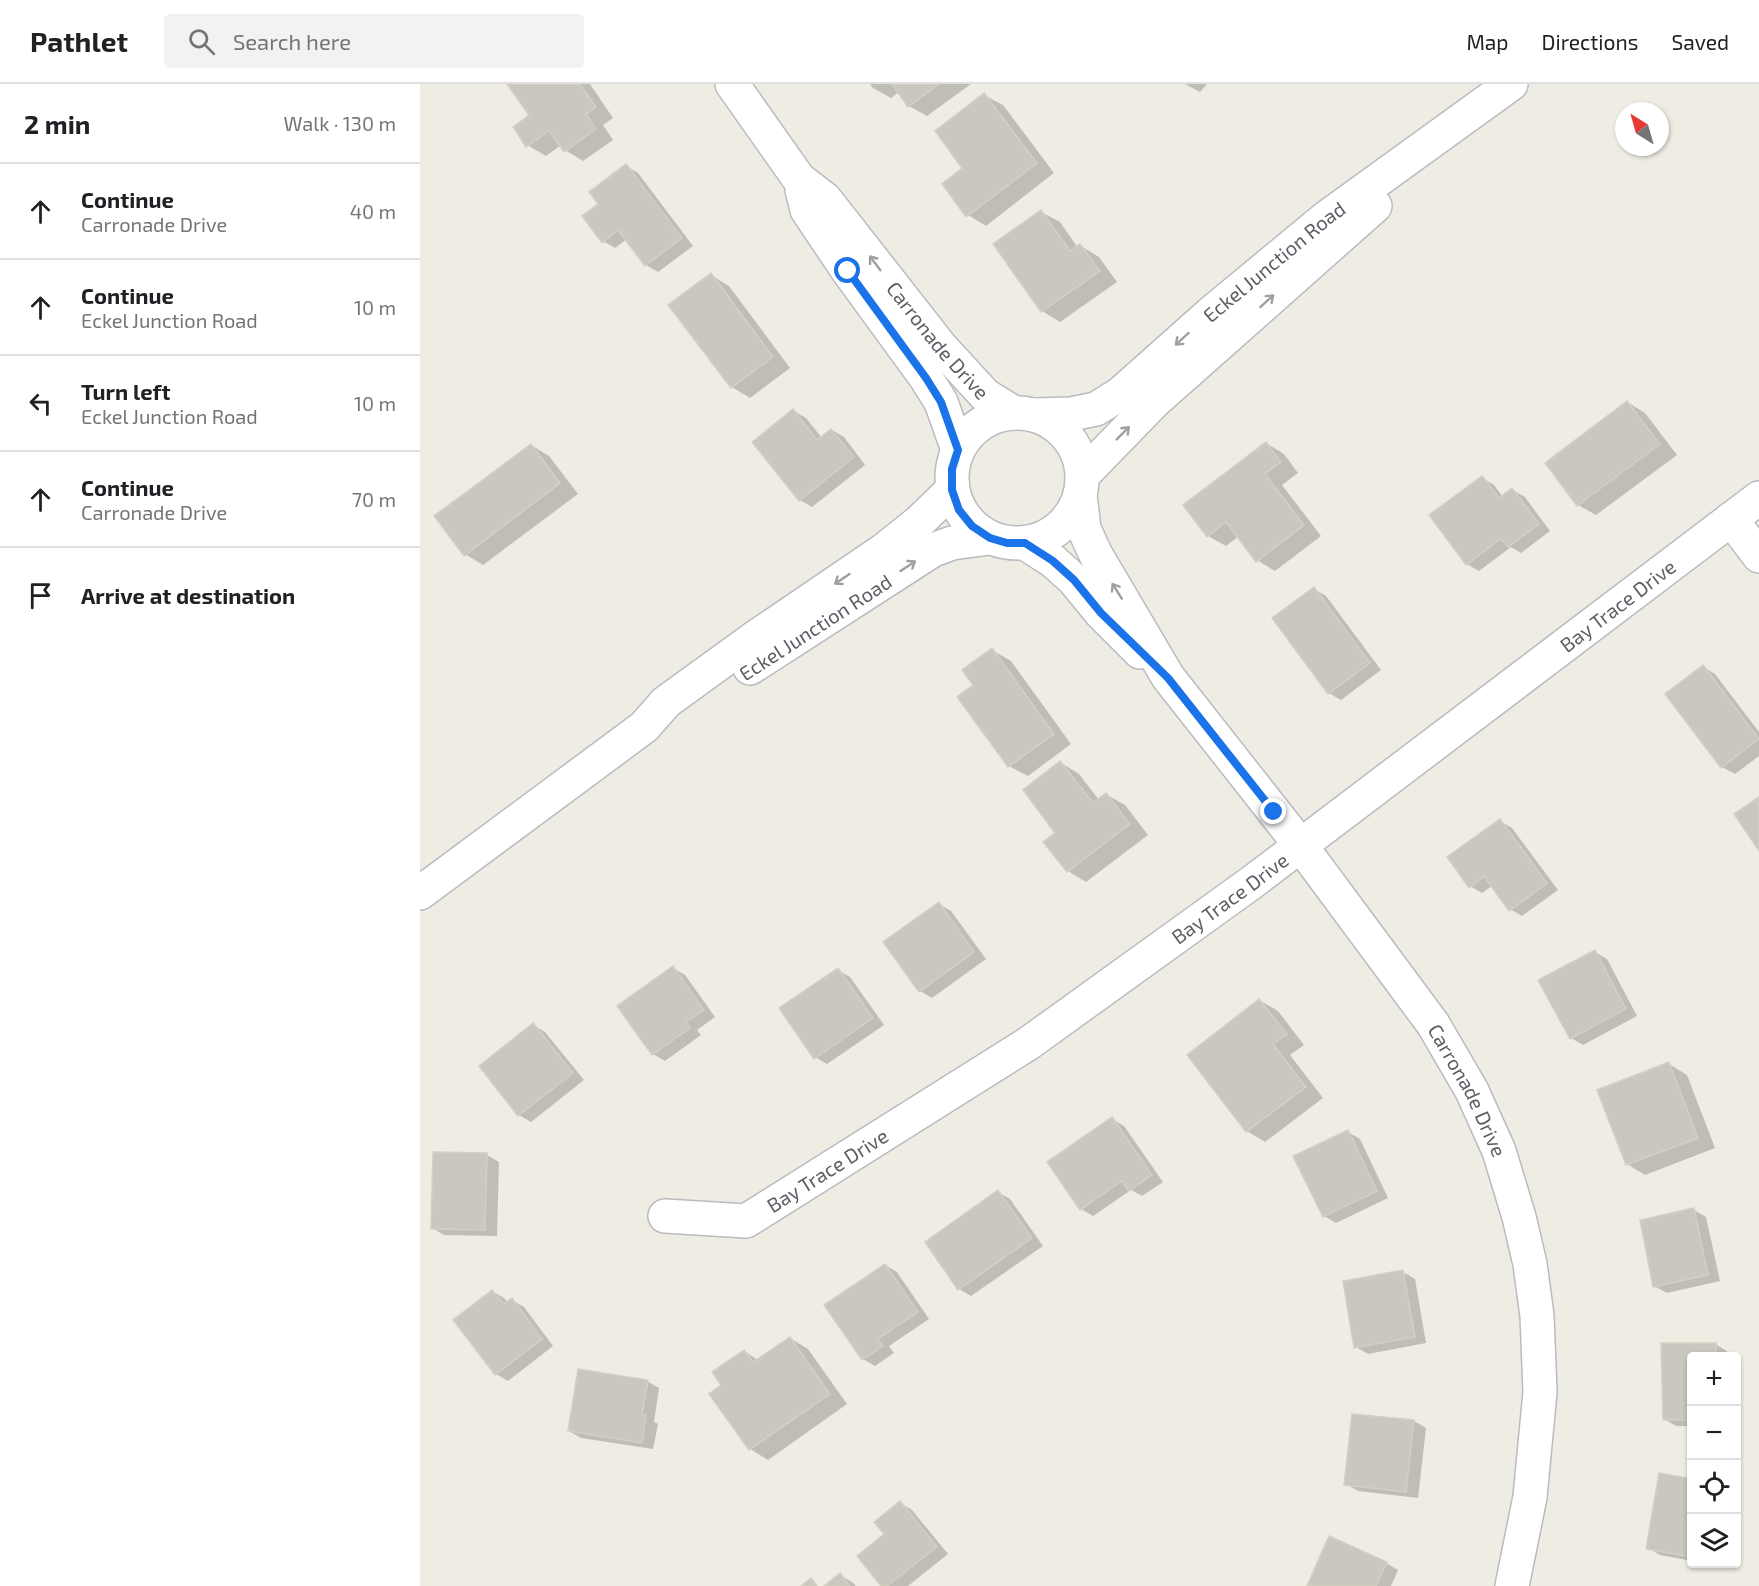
<!DOCTYPE html>
<html lang="en">
<head>
<meta charset="utf-8">
<style>
	:root { --surface:#fff; --page:#f2f2f2; --text:#202124; --muted:#757577; --line:#e0e0e0 }
	body { margin:0; font-family:"Exo 2",sans-serif; background:var(--page); color:var(--text) }
	.controls { position:absolute; right:18px; bottom:18px; display:grid; overflow:hidden; border-radius:6px; box-shadow:0 2px 4px #0004 }
	.controls button { width:54px; height:54px; display:grid; place-items:center; padding:0; border:0; border-bottom:2px solid var(--line); background:var(--surface); color:var(--text); font:30px sans-serif }
	.compass { position:absolute; left:1195px; top:18px; width:54px; height:54px; border-radius:50%; background:var(--surface); box-shadow:0 2px 4px #0004; rotate:323deg }
	.stop { position:absolute; width:18px; height:18px; margin:-14px; border:4px solid #1a73e8; border-radius:50%; background:#fff }
	.stop.end { background:#1a73e8; border-color:#fff; box-shadow:0 2px 6px #0008 }
	.list { margin:0; padding:0; list-style:none }
	h2 { display:flex; justify-content:space-between; align-items:center; height:78px; margin:0; padding:0 24px; font-size:26px }
	h2 small { font-size:20px; font-weight:400; color:var(--muted) }
	.list li { display:grid; grid-template-columns:39px 1fr auto; gap:18px; align-items:center; box-sizing:border-box; height:96px; padding:0 24px; border-top:2px solid var(--line) }
	.list b { display:block; font-size:22px; white-space:nowrap }
	.list p { margin:0; font-size:20px; white-space:nowrap; color:var(--muted) }
	.list em { font-size:20px; font-style:normal; color:var(--muted) }
	.icon { flex:none; width:33px; height:33px; fill:none; stroke:currentColor; stroke-width:2; stroke-linecap:round; stroke-linejoin:round }
	.map { position:relative; flex:none; width:1339px; height:1502px; overflow:hidden }
	header { display:flex; align-items:center; gap:36px; box-sizing:border-box; height:84px; padding:0 30px; background:var(--surface); border-bottom:2px solid var(--line) }
	header strong { font-size:28px }
	nav { display:flex; gap:33px; margin-inline-start:auto; font-size:21px }
	.search { width:420px; height:54px; background:var(--page); display:flex; align-items:center; gap:15px; box-sizing:border-box; padding:0 21px; border-radius:6px; color:var(--muted); font-size:22px }
	main { display:flex }
	aside { flex:1; background:var(--surface) }
	.map>svg:first-child { display:block }
	.shadow { fill:#0003 }
	.building { fill:#cac7c0; stroke:#d4d0c1; stroke-width:1.5 }
	.lines { fill:none; stroke-linecap:round; stroke-linejoin:round }
	.minor-casing { stroke:#b8bbc0; stroke-width:36 }
	.minor { stroke:#fff; stroke-width:33 }
	.oneway { stroke:#9d9fa3 }
	.route { stroke:#1a73e8; stroke-width:8 }
	.labels { text-anchor:middle; dominant-baseline:central; stroke-width:5; stroke-linejoin:round; paint-order:stroke }
	.street-label { font-size:20px; fill:#5b5f65; stroke:#fff }
</style>
</head>
<body>
<header>
<strong>Pathlet</strong>
<div class="search"><svg class="icon" aria-label="search" viewBox="0 0 24 24"><circle cx="10" cy="10" r="6"/><path d="M15 15l6 6"/></svg>Search here</div>
<nav><a>Map</a><a>Directions</a><a>Saved</a></nav>
</header>
<main>
<aside>
<h2>2 min<small>Walk · 130 m</small></h2>
<ul class="list">
<li><svg class="icon" aria-label="ahead" viewBox="0 0 24 24"><path d="M12 20V5M6 11l6-6 6 6"/></svg><div><b>Continue</b><p>Carronade Drive</p></div><em>40 m</em></li>
<li><svg class="icon" aria-label="ahead" viewBox="0 0 24 24"><path d="M12 20V5M6 11l6-6 6 6"/></svg><div><b>Continue</b><p>Eckel Junction Road</p></div><em>10 m</em></li>
<li><svg class="icon" aria-label="left" viewBox="0 0 24 24"><path d="M17 20v-9H6M10 6l-5 5 5 5"/></svg><div><b>Turn left</b><p>Eckel Junction Road</p></div><em>10 m</em></li>
<li><svg class="icon" aria-label="ahead" viewBox="0 0 24 24"><path d="M12 20V5M6 11l6-6 6 6"/></svg><div><b>Continue</b><p>Carronade Drive</p></div><em>70 m</em></li>
<li><svg class="icon" aria-label="arrive" viewBox="0 0 24 24"><path d="M6 21V4h12l-3 4 3 4H6"/></svg><div><b>Arrive at destination</b></div></li>
</ul>
</aside>
<div class="map">
<svg width="1339" height="1502" viewBox="0 0 1339 1502">
	<rect width="100%" height="100%" fill="#efede3"/>
	<!-- shadow -->
	<g class="shadow">
		<polygon points="89,0 170,0 193,34 183,41 193,56 163,77 145,66 141,61 126,72 107,61 111,32"/>
		<polygon points="450,0 551,0 507,32 489,22 479,8 471,14 453,4"/>
		<polygon points="765,0 787,0 780,8"/>
		<polygon points="564,11 583,21 634,89 566,142 548,131 544,84"/>
		<polygon points="206,82 218,89 273,162 238,188 226,181 207,155 195,164 183,157 180,120"/>
		<polygon points="621,128 640,138 658,164 661,162 679,173 697,198 640,238 622,227"/>
		<polygon points="291,191 309,202 370,284 330,314 312,303"/>
		<polygon points="1207,318 1225,329 1257,371 1176,431 1158,421"/>
		<polygon points="374,327 386,334 402,354 412,346 424,353 445,381 392,423 380,416"/>
		<polygon points="846,359 864,370 878,389 862,401 901,452 855,487 837,476 819,452 806,462 788,452"/>
		<polygon points="111,361 129,372 158,410 63,481 45,470"/>
		<polygon points="1062,394 1074,401 1083,413 1093,406 1105,413 1130,447 1101,469 1091,463 1059,487 1047,480"/>
		<polygon points="894,505 906,512 961,586 921,616 909,609"/>
		<polygon points="572,566 591,577 651,660 608,692 589,682 555,601"/>
		<polygon points="1283,583 1295,590 1339,648 1339,672 1315,690 1302,683 1247,610"/>
		<polygon points="641,679 659,690 679,716 687,711 705,721 728,751 666,798 648,787 638,749"/>
		<polygon points="1080,737 1092,744 1138,806 1102,832 1090,825 1072,802 1062,809 1050,802"/>
		<polygon points="519,820 531,827 566,875 512,914 500,907"/>
		<polygon points="1175,868 1187,875 1217,932 1163,961 1151,954"/>
		<polygon points="253,884 265,891 295,933 277,946 281,951 245,977 233,970"/>
		<polygon points="418,886 430,893 464,941 407,980 395,973"/>
		<polygon points="839,916 858,927 884,961 870,971 903,1014 845,1058 827,1047 769,971"/>
		<polygon points="113,941 125,948 164,996 111,1038 99,1031"/>
		<polygon points="1249,980 1267,991 1295,1064 1225,1091 1207,1080"/>
		<polygon points="692,1035 704,1042 743,1098 722,1112 711,1106 673,1132 661,1125"/>
		<polygon points="928,1048 940,1055 968,1114 916,1139 904,1132"/>
		<polygon points="14,1070 67,1071 79,1078 77,1152 24,1151 12,1144"/>
		<polygon points="578,1108 590,1115 623,1162 551,1212 539,1205"/>
		<polygon points="1274,1126 1286,1133 1300,1197 1247,1209 1234,1202"/>
		<polygon points="465,1181 477,1188 509,1235 469,1262 474,1269 455,1282 443,1275"/>
		<polygon points="983,1188 995,1195 1006,1259 948,1270 936,1263"/>
		<polygon points="72,1207 84,1214 88,1219 92,1216 104,1223 133,1262 88,1297 76,1290"/>
		<polygon points="370,1254 388,1265 427,1320 348,1376 330,1365 303,1302 324,1267 338,1276"/>
		<polygon points="1295,1260 1307,1267 1307,1272 1272,1272 1272,1342 1256,1342 1244,1335 1243,1261"/>
		<polygon points="227,1297 239,1304 234,1338 238,1340 233,1365 161,1354 149,1347"/>
		<polygon points="994,1337 1006,1344 998,1414 938,1407 926,1400"/>
		<polygon points="1272,1397 1272,1477 1240,1471 1228,1464"/>
		<polygon points="480,1419 492,1426 528,1470 488,1502 463,1502 466,1450"/>
		<polygon points="966,1479 978,1486 971,1502 889,1502"/>
		<polygon points="420,1491 432,1498 436,1502 407,1502"/>
	</g>
	<!-- building -->
	<g class="building">
		<polygon points="87,0 160,0 176,23 166,30 176,45 144,68 129,47 106,63 93,43 109,31"/>
		<polygon points="472,0 519,0 488,23"/>
		<polygon points="564,9 617,79 546,133 522,100 542,84 515,47"/>
		<polygon points="206,80 262,154 225,182 198,146 182,159 162,132 178,120 169,108"/>
		<polygon points="621,126 650,167 660,160 680,187 621,228 573,160"/>
		<polygon points="291,189 353,273 311,304 248,221"/>
		<polygon points="1207,317 1240,360 1157,422 1125,379"/>
		<polygon points="373,325 397,356 411,345 434,373 379,417 332,358"/>
		<polygon points="846,358 861,378 845,390 884,441 836,478 806,438 787,453 763,421"/>
		<polygon points="111,360 140,399 44,472 14,432"/>
		<polygon points="1062,392 1079,414 1092,404 1119,440 1088,463 1081,455 1046,481 1009,431"/>
		<polygon points="894,503 950,579 908,610 852,534"/>
		<polygon points="572,564 634,650 588,683 537,613 553,601 542,586"/>
		<polygon points="1283,581 1339,655 1301,684 1245,610"/>
		<polygon points="640,677 673,719 686,709 710,740 647,788 623,758 635,749 603,706"/>
		<polygon points="1339,713 1339,767 1314,730"/>
		<polygon points="1080,735 1127,799 1089,827 1064,792 1049,804 1027,773"/>
		<polygon points="519,818 554,868 499,908 463,858"/>
		<polygon points="1175,866 1206,925 1150,955 1118,896"/>
		<polygon points="253,882 284,926 266,938 270,944 232,971 197,922"/>
		<polygon points="418,884 453,934 394,975 359,924"/>
		<polygon points="839,915 867,950 853,960 886,1003 826,1048 767,971"/>
		<polygon points="113,939 153,989 98,1032 59,982"/>
		<polygon points="1249,978 1278,1054 1206,1081 1177,1006"/>
		<polygon points="692,1033 732,1091 709,1107 702,1097 660,1126 627,1078"/>
		<polygon points="928,1046 957,1107 903,1133 873,1072"/>
		<polygon points="13,1068 67,1069 65,1146 11,1145"/>
		<polygon points="578,1106 612,1154 538,1206 505,1158"/>
		<polygon points="1274,1124 1288,1191 1233,1203 1220,1136"/>
		<polygon points="465,1180 498,1228 458,1255 463,1262 442,1276 404,1221"/>
		<polygon points="983,1186 995,1253 934,1264 923,1197"/>
		<polygon points="72,1206 84,1220 92,1214 122,1255 75,1291 33,1236"/>
		<polygon points="370,1253 410,1310 329,1366 289,1310 301,1301 292,1288 324,1266 333,1278"/>
		<polygon points="1241,1259 1296,1259 1296,1272 1272,1272 1272,1336 1243,1336"/>
		<polygon points="158,1285 228,1296 222,1331 226,1331 222,1359 148,1347"/>
		<polygon points="932,1330 994,1336 986,1408 924,1401"/>
		<polygon points="1239,1389 1272,1395 1272,1473 1226,1465"/>
		<polygon points="480,1417 517,1463 467,1502 461,1502 437,1472 464,1450 454,1438"/>
		<polygon points="909,1452 967,1478 956,1502 887,1502"/>
		<polygon points="420,1489 430,1502 404,1502"/>
		<polygon points="391,1494 397,1502 381,1502"/>
	</g>
	<g class="lines">
		<defs>
			<g id="minor">
				<path id="s1" d="M 312,0 L 379,95 L 405,115 L 521,263 L 565,311 L 594,329"/>
				<polyline points="382,106 387,126 428,187 506,294 521,318 538,366"/>
				<circle cx="597" cy="394" r="65"/>
				<path id="s2" d="M 614,331 L 651,330 L 676,325 L 700,310 L 791,229 L 907,133 L 1091,0"/>
				<polyline points="663,391 734,318 955,122"/>
				<path id="s3" d="M 660,411 L 664,445 L 676,471 L 748,593 L 881,762 L 1013,940 L 1052,1007 L 1079,1067 L 1099,1133 L 1110,1180 L 1117,1232 L 1120,1308 L 1110,1413 L 1092,1502"/>
				<polyline points="1311,435 1339,472"/>
				<polyline points="605,459 633,477 654,496 681,529 720,568"/>
				<polyline points="330,584 513,466 532,459 570,454"/>
				<polyline points="0,809 224,643 246,618 333,555 464,466 499,438 532,406"/>
				<path id="s4" d="M 245,1132 L 326,1137 L 609,959 L 831,799 L 1339,414"/>
			</g>
		</defs>
		<!-- minor casing -->
		<use href="#minor" class="minor-casing"/>
		<!-- minor -->
		<use href="#minor" class="minor"/>
	</g>
	<!-- one-way arrows -->
	<defs><path id="oneway-shaft" d="M-6 0H5M1.5-3L5.5 0L1.5 3" fill="none" stroke-width="1.6" stroke-linecap="round" stroke-linejoin="round" transform="scale(1.5)"/></defs>
	<g class="oneway">
		<use href="#oneway-shaft" transform="translate(455 179) rotate(-127)"/>
		<use href="#oneway-shaft" transform="translate(847 217) rotate(-42)"/>
		<use href="#oneway-shaft" transform="translate(762 255) rotate(138)"/>
		<use href="#oneway-shaft" transform="translate(703 349) rotate(-45)"/>
		<use href="#oneway-shaft" transform="translate(488 482) rotate(-33)"/>
		<use href="#oneway-shaft" transform="translate(422 495) rotate(146)"/>
		<use href="#oneway-shaft" transform="translate(697 507) rotate(-122)"/>
	</g>
	<g class="lines">
		<!-- route -->
		<polyline class="route" points="428,187 506,294 521,318 538,366 532,385 532,406 539,426 552,442 570,454 587,459 605,459 633,477 654,496 681,529 748,594 854,728"/>
	</g>
	<g class="labels">
		<!-- street labels -->
		<g class="street-label">
			<text stroke="none"><textPath href="#s2" startOffset="294">Eckel Junction Road</textPath></text>
			<text stroke="none"><textPath href="#s1" startOffset="330">Carronade Drive</textPath></text>
			<text stroke="none"><textPath href="#s4" startOffset="1149">Bay Trace Drive</textPath></text>
			<text transform="translate(395 543) rotate(-33)">Eckel Junction Road</text>
			<text stroke="none"><textPath href="#s4" startOffset="663">Bay Trace Drive</textPath></text>
			<text stroke="none"><textPath href="#s3" startOffset="716">Carronade Drive</textPath></text>
			<text stroke="none"><textPath href="#s4" startOffset="177">Bay Trace Drive</textPath></text>
		</g>
	</g>
</svg>
<div class="controls">
<button>+</button>
<button>−</button>
<button><svg class="icon" aria-label="locate" viewBox="0 0 24 24"><circle cx="12" cy="12" r="6"/><path d="M12 2v4M12 18v4M2 12h4M18 12h4"/></svg></button>
<button><svg class="icon" aria-label="layers" viewBox="0 0 24 24"><path d="M12 4l9 5-9 5-9-5zM3 14l9 5 9-5"/></svg></button>
</div>
<svg class="compass" viewBox="-18 -18 36 36"><path d="M0-13l5 13h-10z" fill="#e53935"/><path d="M0 13l5-13h-10z" fill="#757577"/></svg>
<div class="stop" style="left:428px;top:187px"></div>
<div class="stop end" style="left:854px;top:728px"></div>
</div>
</main>
</body>
</html>
